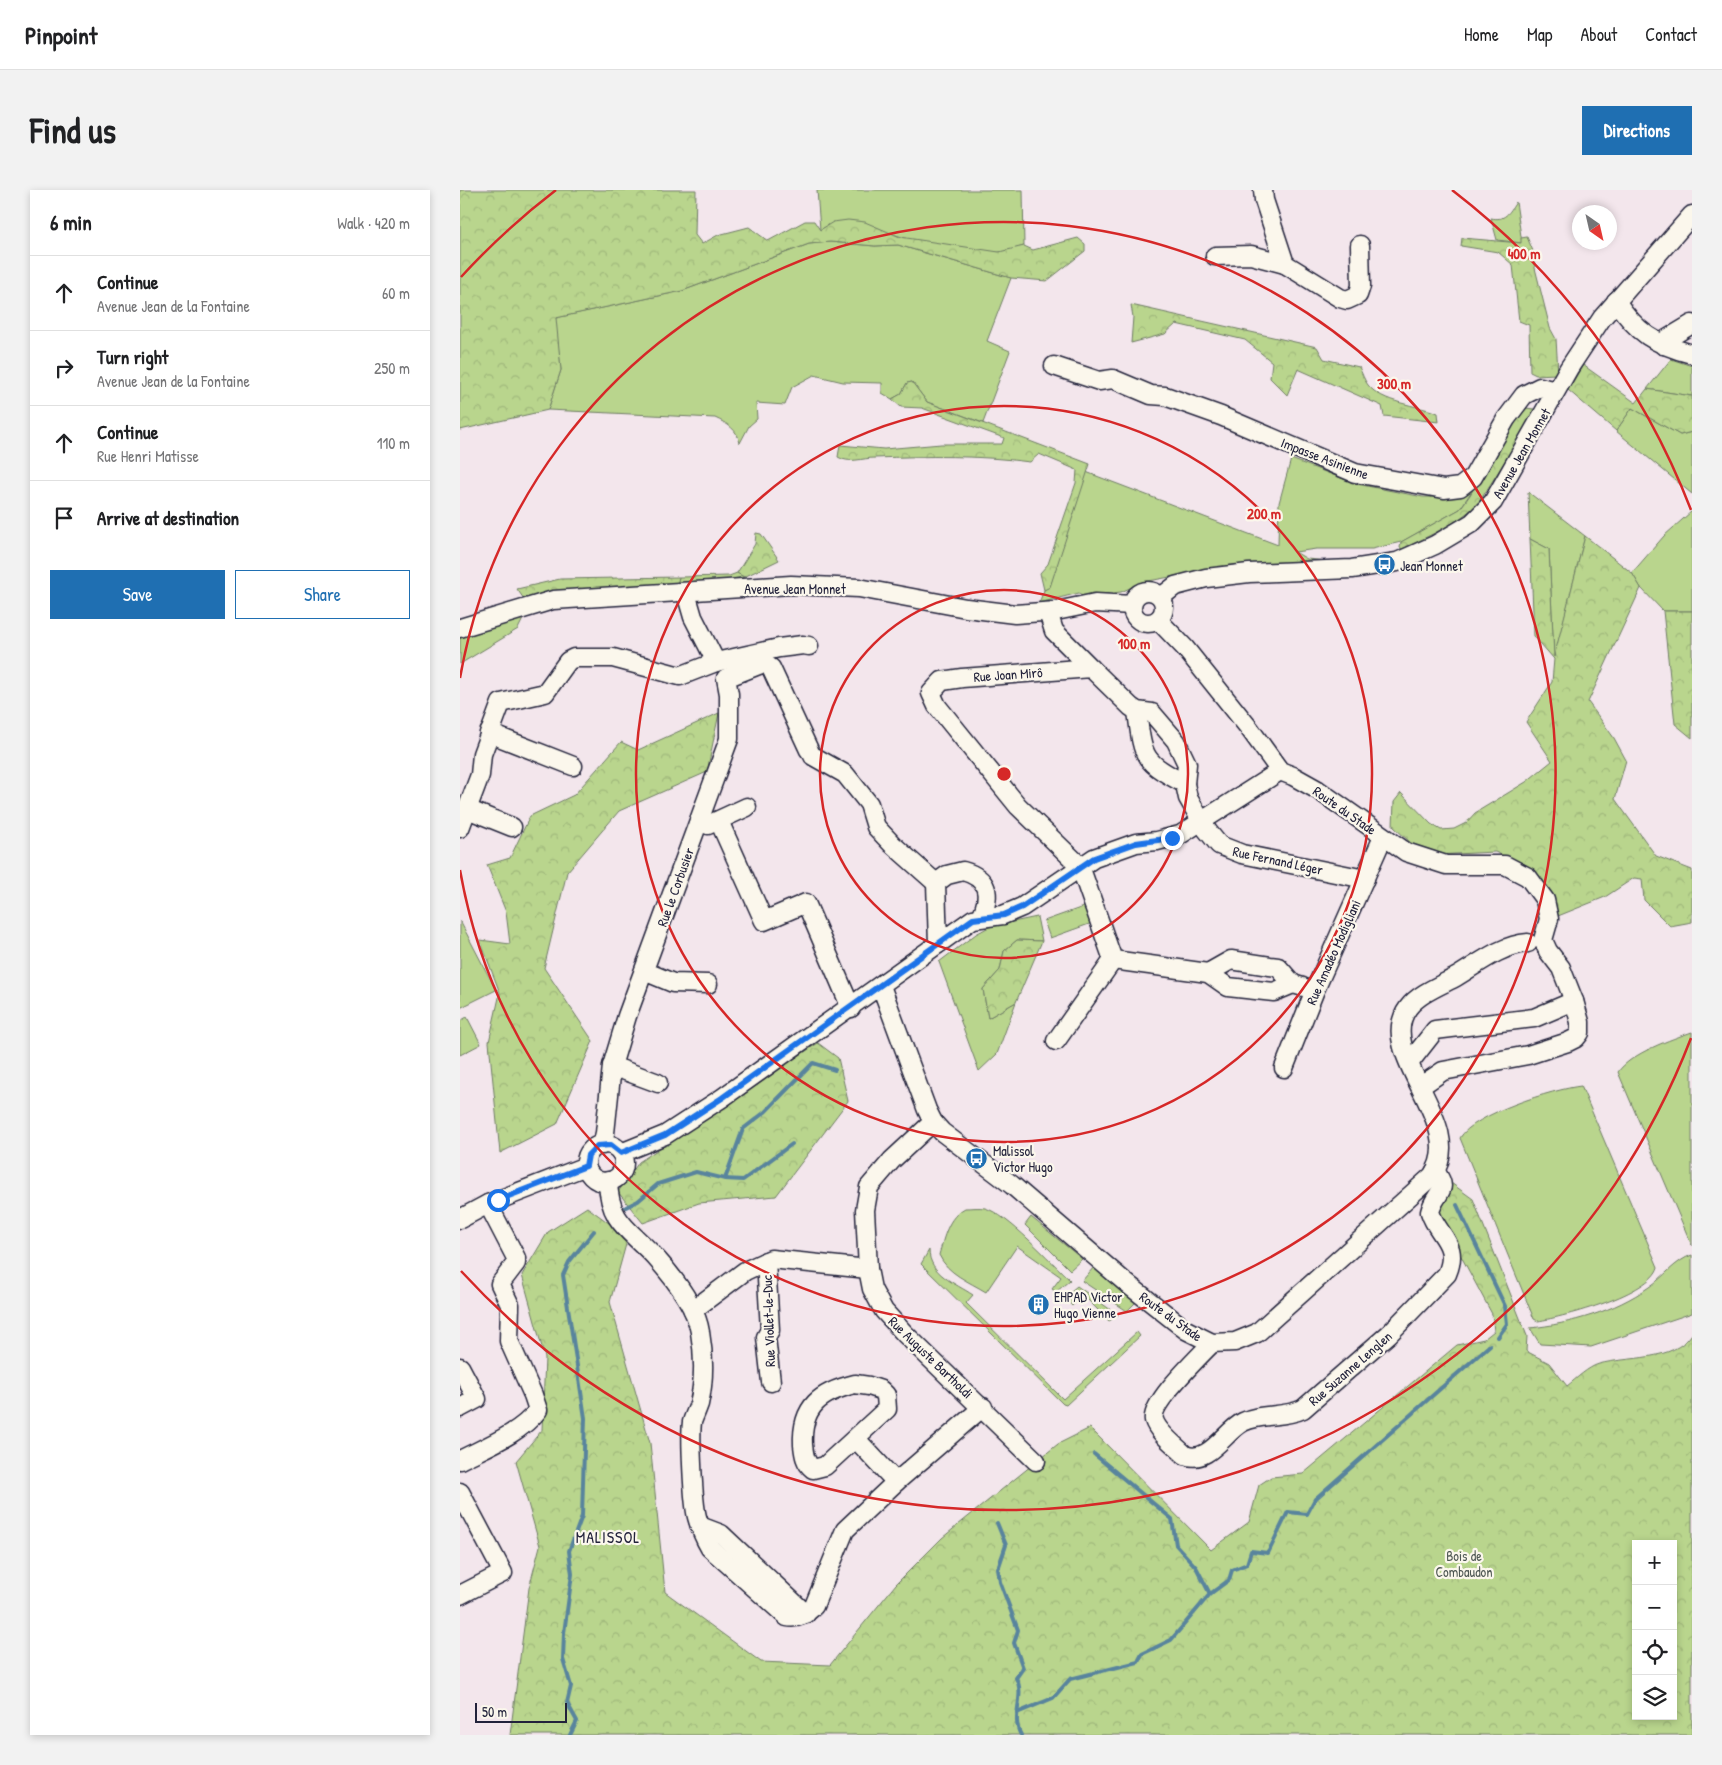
<!DOCTYPE html>
<html lang="en">
<head>
<meta charset="utf-8">
<style>
	:root { --surface:#fff; --page:#f2f2f2; --text:#202124; --muted:#757577; --line:#e0e0e0; --accent:#1f6fb2 }
	body { margin:0; font-family:"Patrick Hand",sans-serif; background:var(--page); color:var(--text) }
	.controls { position:absolute; right:15px; bottom:15px; display:grid; overflow:hidden; border-radius:0px; box-shadow:0 2px 8px #0003 }
	.controls button { width:45px; height:45px; display:grid; place-items:center; padding:0; border:0; border-bottom:1px solid var(--line); background:var(--surface); color:var(--text); font:25px sans-serif }
	.compass { position:absolute; left:1112px; top:15px; width:45px; height:45px; border-radius:50%; background:var(--surface); box-shadow:0 2px 8px #0003; rotate:146deg }
	.scale { position:absolute; left:15px; bottom:12px; width:92px; box-sizing:border-box; padding-left:5px; border:2px solid #22223b; border-top:0; font-size:14px; line-height:18px; white-space:nowrap; color:#22223b; -webkit-text-stroke:4px #fbf7ec; paint-order:stroke }
	.stop { position:absolute; width:15px; height:15px; margin:-11px; border:4px solid #1a73e8; border-radius:50%; background:#fff }
	.stop.end { background:#1a73e8; border-color:#fff; box-shadow:0 1px 5px #0008 }
	.list { margin:0; padding:0; list-style:none }
	h2 { display:flex; justify-content:space-between; align-items:center; height:65px; margin:0; padding:0 20px; font-size:21px }
	h2 small { font-size:16px; font-weight:400; color:var(--muted) }
	.list li { display:grid; grid-template-columns:32px 1fr auto; gap:15px; align-items:center; box-sizing:border-box; height:75px; padding:0 20px; border-top:1px solid var(--line) }
	.list b { display:block; font-size:19px; white-space:nowrap }
	.list p { margin:0; font-size:16px; white-space:nowrap; color:var(--muted) }
	.list em { font-size:16px; font-style:normal; color:var(--muted) }
	.actions { display:flex; gap:10px; padding:15px 20px }
	.actions a { flex:1; padding:11px 0; border:1px solid var(--accent); border-radius:0px; text-align:center; font-size:18px; color:var(--accent) }
	.actions .main { background:var(--accent); color:#fff }
	.icon { flex:none; width:28px; height:28px; fill:none; stroke:currentColor; stroke-width:2; stroke-linecap:round; stroke-linejoin:round }
	.map { position:relative; flex:none; width:1232px; height:1545px; overflow:hidden; border-radius:0px }
	header { display:flex; align-items:center; gap:30px; box-sizing:border-box; height:70px; padding:0 25px; background:var(--surface); border-bottom:1px solid var(--line) }
	header strong { font-size:24px }
	nav { display:flex; gap:28px; margin-inline-start:auto; font-size:18px }
	.intro { display:flex; align-items:center; justify-content:space-between; box-sizing:border-box; height:120px; padding:0 30px }
	h1 { margin:0; font-size:35px }
	.button { padding:12px 22px; border-radius:0px; background:var(--accent); color:#fff; font-size:18px; font-weight:700 }
	main { display:flex; gap:30px; padding:0 30px }
	aside { flex:1; background:var(--surface); border-radius:0px; box-shadow:0 2px 8px #0003 }
	.map>svg:first-child { display:block }
	.green { fill:#b9d58d; stroke:#6e7c64 }
	.forest { fill:url(#forest-crowns); stroke:#6e7c64; fill-rule:evenodd }
	.lines { fill:none; stroke-linecap:round; stroke-linejoin:round }
	.stream { stroke:#59849d; stroke-width:4 }
	.minor-casing { stroke:#22223b; stroke-width:21 }
	.minor { stroke:#fbf7ec; stroke-width:18 }
	.route { stroke:#1a73e8; stroke-width:6 }
	.ring { fill:none; stroke:#d62828; stroke-width:2.5 }
	.labels { text-anchor:middle; dominant-baseline:central; stroke-width:4.5; stroke-linejoin:round; paint-order:stroke }
	.street-label { font-size:14px; fill:#22223b; stroke:#fbf7ec }
	.poi-label { font-size:14px; fill:#22223b; stroke:#fbf7ec; text-anchor:start }
	.park-label { font-size:14px; fill:#4f5854; stroke:#fbf7ec }
	.quarter-label { font-size:16px; letter-spacing:1px; fill:#22223b; stroke:#fbf7ec }
	.centre { fill:#d62828; stroke:#fbf7ec; stroke-width:2.5 }
	.ring-label { font-size:15px; text-anchor:middle; font-weight:bold; fill:#d62828; stroke:#fbf7ec; stroke-width:4.5; stroke-linejoin:round; paint-order:stroke }
</style>
</head>
<body>
<header>
<strong>Pinpoint</strong>
<nav><a>Home</a><a>Map</a><a>About</a><a>Contact</a></nav>
</header>
<div class="intro"><h1>Find us</h1><a class="button">Directions</a></div>
<main>
<aside>
<h2>6 min<small>Walk · 420 m</small></h2>
<ul class="list">
<li><svg class="icon" aria-label="ahead" viewBox="0 0 24 24"><path d="M12 20V5M6 11l6-6 6 6"/></svg><div><b>Continue</b><p>Avenue Jean de la Fontaine</p></div><em>60 m</em></li>
<li><svg class="icon" aria-label="right" viewBox="0 0 24 24"><path d="M7 20v-9h11M14 6l5 5-5 5"/></svg><div><b>Turn right</b><p>Avenue Jean de la Fontaine</p></div><em>250 m</em></li>
<li><svg class="icon" aria-label="ahead" viewBox="0 0 24 24"><path d="M12 20V5M6 11l6-6 6 6"/></svg><div><b>Continue</b><p>Rue Henri Matisse</p></div><em>110 m</em></li>
<li><svg class="icon" aria-label="arrive" viewBox="0 0 24 24"><path d="M6 21V4h12l-3 4 3 4H6"/></svg><div><b>Arrive at destination</b></div></li>
</ul>
<div class="actions"><a class="main">Save</a><a>Share</a></div>
</aside>
<div class="map">
<svg width="1232" height="1545" viewBox="0 0 1232 1545">
	<defs>
		<pattern id="forest-crowns" width="20" height="18" patternUnits="userSpaceOnUse" patternTransform="scale(1.25)"><rect width="20" height="18" fill="#b9d58d"/><path d="M2 6a3 3 0 1 1 6 0M12 15a3 3 0 1 1 6 0" fill="none" stroke="#9fb77b"/></pattern>
	</defs>
	<rect width="100%" height="100%" fill="#f3e6ec"/>
	<filter id="ink" filterUnits="userSpaceOnUse"><feTurbulence type="fractalNoise" baseFrequency=".02" numOctaves="2"/><feDisplacementMap in="SourceGraphic" scale="10" xChannelSelector="R" yChannelSelector="G"/><feConvolveMatrix kernelMatrix="1 2 1 2 8 2 1 2 1" color-interpolation-filters="sRGB"/></filter>
	<g filter="url(#ink)">
		<!-- green -->
		<g class="green">
			<path d="M 357,0 L 563,0 L 564,56 C 557,58 549,61 542,62 C 522,64 459,53 439,46 C 410,37 390,21 360,40 Z"/>
			<path d="M 1056,12 L 1062,53 L 1037,50 L 1031,28 C 1045,31 1049,23 1056,12 Z"/>
			<path d="M 370,52 L 415,56 L 438,55 L 551,88 L 527,151 L 550,161 L 523,233 L 467,212 L 452,192 L 447,193 L 441,204 L 432,209 L 422,203 L 422,193 L 383,192 L 354,185 L 332,197 L 325,215 L 296,213 L 297,229 L 289,236 L 280,253 C 277,239 268,234 255,228 L 88,220 L 101,180 L 95,128 L 222,101 L 349,54 Z"/>
			<polygon points="1211,169 1232,176 1232,206 1187,199"/>
			<polygon points="1172,218 1220,245 1232,242 1232,304 1156,241"/>
			<polygon points="831,269 897,294 963,307 995,307 1006,302 1017,293 1000,319 941,352 912,359 856,359 835,362 847,369 877,372 748,380 683,392 661,402 623,406 619,403 579,413 584,400 590,396 626,282 818,355 819,313"/>
			<polygon points="1068,302 1125,346 1094,469 1089,359 1070,349"/>
			<polygon points="1232,321 1232,421 1203,421 1181,398 1172,383 1204,346"/>
			<polygon points="277,383 284,387 216,398 219,387 269,386"/>
			<polygon points="64,427 58,439 0,474 0,448"/>
			<polygon points="626,716 632,733 590,748 584,731"/>
			<polygon points="577,727 582,751 557,750 544,761 540,780 523,799 528,828 556,812 537,864 519,881 479,772 516,744 529,737"/>
			<polygon points="0,731 36,800 0,818"/>
			<polygon points="7,827 21,854 0,865 0,831"/>
			<path d="M 1232,842 L 1232,1056 L 1158,882 C 1171,863 1212,849 1232,842 Z"/>
			<path d="M 1121,896 L 1198,1077 C 1191,1104 1104,1127 1078,1131 L 1074,1129 L 1000,948 C 1013,924 1094,899 1121,896 Z"/>
			<path d="M 505,1018 C 511,1018 519,1017 525,1018 C 547,1024 592,1073 610,1090 L 596,1102 L 592,1099 L 601,1087 L 557,1056 L 526,1102 C 508,1091 488,1084 479,1065 C 484,1047 488,1027 505,1018 Z"/>
			<polygon points="571,1027 622,1069 610,1080 565,1035"/>
			<path d="M 469,1060 C 469,1084 495,1093 513,1105 L 506,1113 L 603,1209 L 677,1142 L 680,1146 L 606,1215 L 603,1214 L 461,1074 Z"/>
			<path d="M 1232,1065 L 1232,1123 L 1131,1157 L 1080,1154 L 1070,1138 C 1111,1134 1155,1121 1189,1097 C 1203,1088 1216,1070 1232,1065 Z"/>
			<polygon points="634,1077 676,1112 667,1121 622,1091"/>
			<polygon points="617,1096 658,1125 649,1131 623,1105 612,1116 609,1112 611,1101"/>
		</g>
		<!-- forest -->
		<g class="forest">
			<polygon points="0,0 236,0 235,45 242,54 258,45 289,37 308,51 345,31 354,31 360,40 373,32 388,30 405,32 440,47 539,62 564,56 573,60 618,48 625,54 625,61 587,91 551,88 438,55 415,56 370,52 349,54 222,101 96,128 101,180 88,220 0,240"/>
			<polygon points="1067,47 1076,68 1074,74 1090,138 1096,149 1098,182 1096,184 1076,185 1070,182 1069,135 1059,131 1053,75 1038,62 1001,56 1002,48 1061,53 1061,48"/>
			<path d="M 671,115 L 857,157 L 864,169 L 899,177 C 902,183 904,190 908,195 C 922,213 957,215 978,223 L 979,232 L 924,226 L 922,216 L 838,179 L 827,205 L 810,188 L 812,172 L 785,150 L 716,134 L 705,144 L 671,153 L 673,127 Z"/>
			<polygon points="1123,175 1176,213 1187,199 1232,206 1232,242 1220,245 1172,218 1156,241 1108,200"/>
			<path d="M 452,192 L 467,212 L 630,274 L 590,397 L 584,400 L 580,383 L 588,374 L 616,293 L 617,280 L 579,264 L 570,272 C 518,265 467,266 415,268 C 402,268 389,274 378,267 L 380,255 L 424,259 L 481,254 L 542,254 L 544,248 L 462,218 L 441,217 L 432,209 L 441,204 L 447,193 Z"/>
			<path d="M 1066,218 L 1074,219 L 1076,222 L 1018,314 C 996,334 969,346 942,359 L 940,358 L 941,352 L 1000,319 L 1010,305 L 1034,262 Z"/>
			<polygon points="296,343 301,344 319,370 284,387 277,383 295,354"/>
			<polygon points="1125,346 1172,383 1181,398 1128,512 1154,548 1166,570 1155,609 1196,666 1232,680 1232,732 1210,736 1184,710 1182,689 1174,688 1145,707 1098,726 1087,696 1069,677 1035,662 975,665 955,657 933,636 934,612 941,603 971,634 981,640 994,639 1006,633 1015,623 1066,592 1092,571 1066,532 1092,492 1094,469 1074,446 1070,349 1089,359 1094,467"/>
			<polygon points="219,387 216,398 66,412 57,399 100,389"/>
			<polygon points="1203,421 1232,421 1232,548 1215,534"/>
			<polygon points="259,523 247,582 159,621 107,682 84,778 133,851 97,934 40,963 29,852 40,803 20,750 50,754 46,722 27,675 50,668 70,626 114,605 161,552 178,560"/>
			<polygon points="557,750 582,751 556,812 528,828 523,799 540,780 544,761"/>
			<polygon points="358,853 378,868 388,911 316,1006 239,1013 183,1033 158,1002 179,972"/>
			<path d="M 991,993 L 1013,1009 L 1067,1146 L 1066,1161 L 1089,1173 L 1107,1196 C 1116,1189 1128,1177 1139,1174 C 1168,1166 1213,1172 1232,1144 L 1232,1545 L 50,1545 L 69,1398 L 80,1356 L 56,1271 L 82,1240 L 85,1168 L 62,1085 L 88,1042 L 127,1017 L 168,1047 L 150,1112 L 190,1253 L 205,1402 L 301,1472 L 370,1475 L 436,1394 L 482,1348 L 598,1254 L 630,1238 L 751,1360 L 789,1332 L 799,1295 L 811,1287 L 843,1284 L 997,1155 L 1024,1149 L 1034,1141 L 1032,1124 L 979,1025 L 980,1010 ZM 1176,1354 L 1213,1354 L 1213,1526 L 1176,1526 Z"/>
		</g>
		<g class="lines">
			<!-- stream -->
			<g class="stream">
				<polyline points="265,989 283,990 332,954"/>
				<polyline points="997,1015 1045,1116 1047,1134 1038,1147"/>
				<polyline points="166,1017 178,1011 198,994 236,982 265,989 283,939 305,922 353,873 375,880"/>
				<polyline points="634,1264 712,1329 716,1355 736,1377 750,1404"/>
				<path d="M 537,1333 L 546,1355 L 538,1379 L 540,1392 L 558,1440 L 554,1453 L 563,1478 L 556,1488 C 566,1506 550,1527 561,1545"/>
				<polyline points="557,1523 593,1508 610,1489 678,1472 682,1464 711,1450 750,1404 769,1390 772,1380 787,1374 791,1361 808,1363 828,1322 847,1324 855,1309 1030,1155"/>
				<polyline points="110,1545 117,1531 107,1513 111,1496 103,1469 104,1443 112,1384 109,1361 122,1326 125,1228 103,1085 109,1072 134,1041"/>
			</g>
			<defs>
				<g id="minor">
					<polyline points="803,0 804,10 825,74 880,108 887,110 898,105 901,96 900,55"/>
					<polyline points="755,66 791,65 825,74"/>
					<path d="M 1156,111 C 1177,143 1194,154 1232,164"/>
					<polyline points="1203,155 1207,149 1232,134"/>
					<polyline points="594,176 639,191 653,189 691,205 705,206 761,226 895,283 984,299 1000,297 1013,287 1046,229 1064,205 1080,197 1095,201"/>
					<circle cx="688" cy="417" r="16"/>
					<polyline points="226,403 233,427 256,472"/>
					<polyline points="701,407 715,396 746,388 789,383 892,379 937,372 975,355 1012,333 1033,312 1109,178 1142,128 1232,25"/>
					<polyline points="588,422 594,441 631,478"/>
					<polyline points="698,430 725,458 789,538 820,581 833,586 858,600 946,662 986,675 1045,675 1068,687 1085,710 1089,729 1083,750 1088,761 1101,778 1114,811 1120,832 1120,843 1116,848 1108,852 1068,865 983,881 961,896"/>
					<polyline points="0,438 93,410 331,395 399,398 506,418 555,424 596,421 635,413 672,415"/>
					<path d="M 677,521 C 683,568 682,571 725,594"/>
					<polyline points="29,543 113,576"/>
					<polyline points="353,566 385,584 409,614 416,637 432,654 476,693"/>
					<polyline points="7,619 52,637"/>
					<polyline points="259,631 304,731 346,713 391,818"/>
					<polyline points="248,635 287,617"/>
					<polyline points="0,638 20,585 22,564 41,513 85,503 108,471 114,468 153,468 220,486 256,472 319,458 343,455 349,456"/>
					<path d="M 478,754 L 476,693 L 487,685 L 503,681 C 528,688 532,704 521,727"/>
					<polyline points="184,781 213,793 248,794"/>
					<polyline points="748,783 771,770 810,776 818,777 833,794 843,797"/>
					<polyline points="833,794 814,802 768,797 748,783 653,770 620,676 558,616 477,516 471,503 482,491 502,488 631,478 671,517 677,521 692,523 716,551 727,574 725,594 728,608 746,639 759,655 782,664 905,689"/>
					<path d="M 421,796 L 467,920 L 473,932 L 482,942 L 552,995 L 665,1092 L 726,1140 L 752,1153 L 775,1152 L 797,1143 L 972,986 C 1010,934 914,864 948,818 C 958,804 981,795 996,787 C 1018,774 1041,755 1068,753"/>
					<polyline points="596,851 653,770"/>
					<polyline points="950,872 975,840 1074,828 1114,811"/>
					<polyline points="152,876 198,893"/>
					<polyline points="824,878 855,800 923,647"/>
					<polyline points="473,932 432,970 409,997 405,1020 408,1079 412,1099 424,1121 445,1144 576,1271"/>
					<circle cx="145" cy="973" r="19"/>
					<polyline points="142,955 145,943 152,876 167,826 269,549 269,504 266,488 304,473 311,478 349,560"/>
					<polyline points="161,963 205,945 262,908 513,729 543,725 562,717 634,668 676,653 697,651 720,645 820,581"/>
					<path d="M 148,991 C 149,1034 171,1040 196,1068 C 214,1088 236,1116 240,1142 C 244,1165 244,1192 239,1214 C 237,1220 234,1226 232,1232 C 230,1247 233,1312 237,1327 C 240,1338 244,1348 250,1358 L 327,1427 C 339,1429 346,1424 354,1416 L 385,1340 L 436,1292 L 523,1217"/>
					<polyline points="0,1029 28,1014 126,976"/>
					<polyline points="306,1071 310,1140 306,1147 311,1192"/>
					<polyline points="233,1120 285,1081 311,1069 408,1079"/>
					<path d="M 752,1153 C 739,1167 690,1213 694,1230 C 698,1243 716,1256 725,1265 C 748,1275 765,1241 783,1232 C 801,1223 824,1228 843,1219 L 929,1144 L 987,1084 C 1000,1053 978,1047 970,1022 C 975,1001 991,1002 975,981"/>
					<polyline points="0,1177 17,1209 0,1218"/>
					<path d="M 395,1194 L 409,1196 L 421,1200 L 426,1205 L 427,1219 L 365,1276 L 353,1279 C 345,1273 344,1264 343,1255 C 341,1216 361,1202 395,1194 Z"/>
					<polyline points="396,1249 436,1292"/>
					<path d="M 0,1270 C 25,1257 60,1244 78,1220 L 73,1205 L 49,1151 L 50,1115 L 40,1094 L 56,1073 L 56,1068 L 28,1014"/>
					<polyline points="0,1302 43,1383 0,1405"/>
					<polyline points="240,1336 261,1344 346,1424"/>
				</g>
			</defs>
			<!-- minor casing -->
			<use href="#minor" class="minor-casing"/>
			<!-- minor -->
			<use href="#minor" class="minor"/>
		</g>
	</g>
	<g class="lines" filter="url(#ink)">
		<!-- route -->
		<polyline class="route" points="38,1010 126,976 128,965 137,956 151,955 161,963 205,945 262,908 513,729 544,725 562,717 634,668 676,653 712,648"/>
	</g>
	<!-- distance rings -->
	<g class="ring">
		<circle cx="544" cy="584" r="184"/>
		<circle cx="544" cy="584" r="368"/>
		<path d="M0 488A552 552 0 1 1 0 680"/>
		<path d="M1231 848A736 736 0 0 1 1 1081M1 87A736 736 0 0 1 96 0M992 0A736 736 0 0 1 1231 320"/>
	</g>
	<!-- icons -->
	<defs>
		<symbol id="bus-disc" viewBox="-11 -11 22 22"><circle r="9.5" fill="#1f6fb2" stroke="#fbf7ec"/><path d="M-5-6H5V4H4V6H2V4H-2V6H-4V4H-5ZM-3.5-4V0h7V-4ZM-3.5 1.2v1.5H-2V1.2ZM2 1.2v1.5H3.5V1.2Z" fill="#fff"/></symbol>
		<symbol id="building-disc" viewBox="-11 -11 22 22"><circle r="9.5" fill="#1f6fb2" stroke="#fbf7ec"/><path d="M-4-6H4V6H1V3H-1V6H-4ZM-2.5-4.3h1.7v1.8h-1.7ZM.8-4.3h1.7v1.8H.8ZM-2.5-1h1.7V.8h-1.7ZM.8-1h1.7V.8H.8Z" fill="#fff"/></symbol>
	</defs>
	<g fill-rule="evenodd">
		<use href="#bus-disc" x="912" y="362" width="25" height="25"/>
		<use href="#bus-disc" x="504" y="956" width="25" height="25"/>
		<use href="#building-disc" x="566" y="1102" width="25" height="25"/>
	</g>
	<g class="labels">
		<!-- street labels -->
		<g class="street-label">
			<text transform="translate(1061 263) rotate(-60)">Avenue Jean Monnet</text>
			<text transform="translate(865 268) rotate(21)">Impasse Asinienne</text>
			<text x="335" y="398">Avenue Jean Monnet</text>
			<text transform="translate(548 484) rotate(-4)">Rue Joan Mirô</text>
			<text transform="translate(885 620) rotate(35)">Route du Stade</text>
			<text transform="translate(818 670) rotate(12)">Rue Fernand Léger</text>
			<text transform="translate(215 697) rotate(-70)">Rue le Corbusier</text>
			<text transform="translate(873 762) rotate(-66)">Rue Amadéo Modigliani</text>
			<text transform="translate(711 1126) rotate(36)">Route du Stade</text>
			<text transform="translate(308 1131) rotate(-92)">Rue Viollet-le-Duc</text>
			<text transform="translate(471 1167) rotate(44)">Rue Auguste Bartholdi</text>
			<text transform="translate(890 1178) rotate(-41)">Rue Suzanne Lenglen</text>
		</g>
		<!-- poi labels -->
		<g class="poi-label">
			<text x="940" y="375">Jean Monnet</text>
			<text x="533" y="960">Malissol<tspan x="533" dy="16">Victor Hugo</tspan></text>
			<text x="594" y="1106">EHPAD Victor<tspan x="594" dy="16">Hugo Vienne</tspan></text>
		</g>
		<!-- park labels -->
		<g class="park-label">
			<text x="1004" y="1365">Bois de<tspan x="1004" dy="16">Combaudon</tspan></text>
		</g>
		<!-- quarter labels -->
		<g class="quarter-label">
			<text x="148" y="1347">MALISSOL</text>
		</g>
	</g>
	<circle cx="544" cy="584" r="8" class="centre"/>
	<g class="ring-label">
		<text x="1064" y="69">400 m</text>
		<text x="934" y="199">300 m</text>
		<text x="804" y="329">200 m</text>
		<text x="674" y="459">100 m</text>
	</g>
</svg>
<div class="controls">
<button>+</button>
<button>−</button>
<button><svg class="icon" aria-label="locate" viewBox="0 0 24 24"><circle cx="12" cy="12" r="6"/><path d="M12 2v4M12 18v4M2 12h4M18 12h4"/></svg></button>
<button><svg class="icon" aria-label="layers" viewBox="0 0 24 24"><path d="M12 4l9 5-9 5-9-5zM3 14l9 5 9-5"/></svg></button>
</div>
<svg class="compass" viewBox="-18 -18 36 36"><path d="M0-13l5 13h-10z" fill="#e53935"/><path d="M0 13l5-13h-10z" fill="#757577"/></svg>
<div class="scale">50 m</div>
<div class="stop" style="left:38px;top:1010px"></div>
<div class="stop end" style="left:712px;top:648px"></div>
</div>
</main>
</body>
</html>
